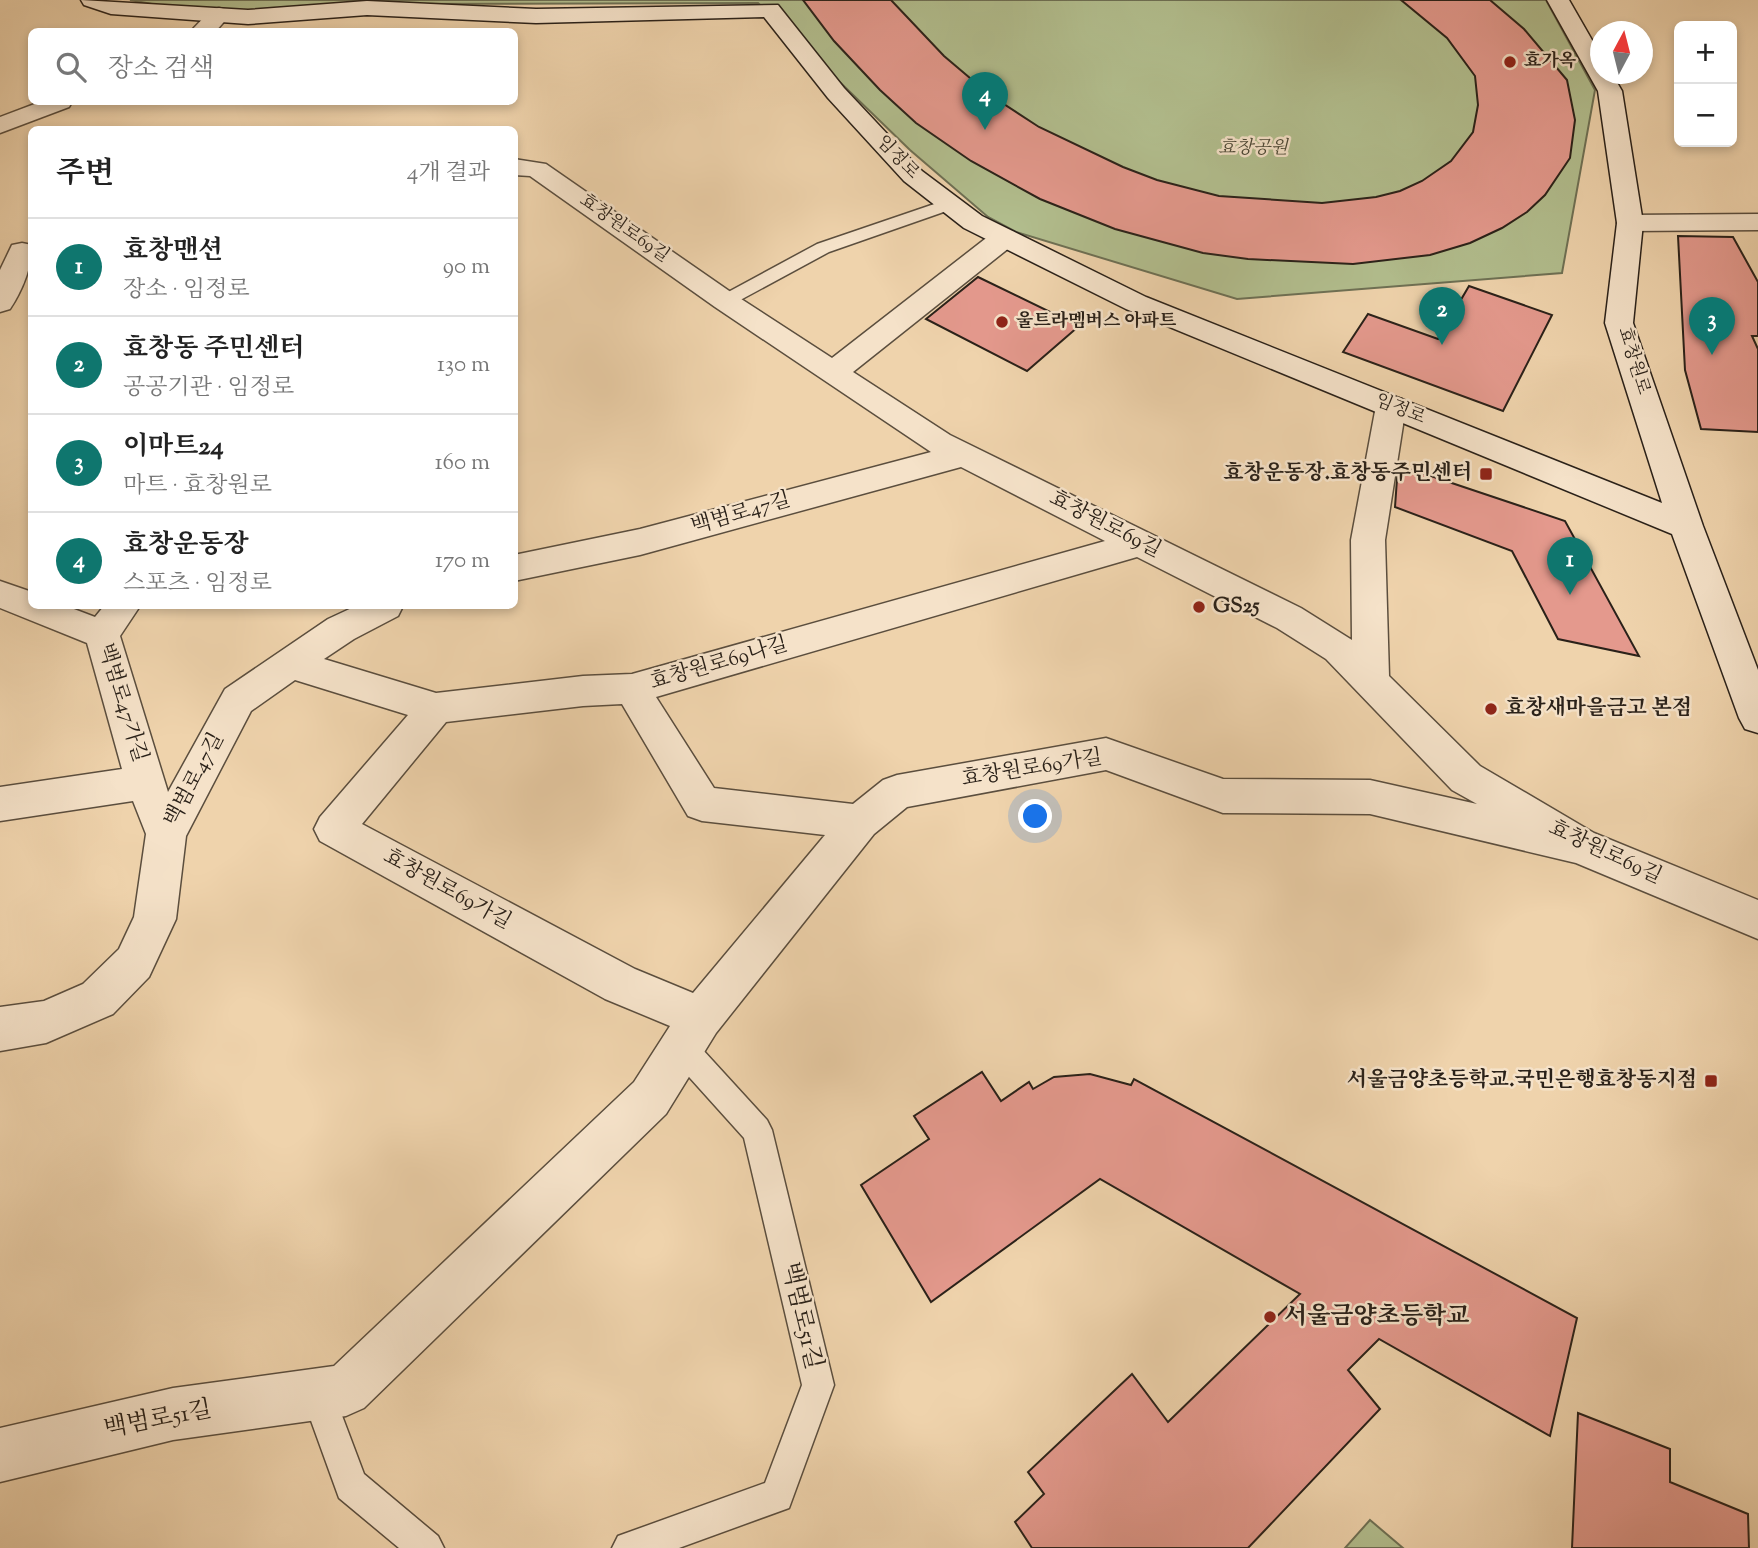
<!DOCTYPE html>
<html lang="ko">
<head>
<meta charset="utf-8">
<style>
	:root { --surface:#fff; --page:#f2f2f2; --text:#222; --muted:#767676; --line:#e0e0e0; --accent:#0f766e }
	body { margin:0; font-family:"Sorts Mill Goudy","Noto Serif KR",serif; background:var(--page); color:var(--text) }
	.controls { position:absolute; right:21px; top:21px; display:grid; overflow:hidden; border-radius:10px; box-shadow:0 4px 10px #0003 }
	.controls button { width:63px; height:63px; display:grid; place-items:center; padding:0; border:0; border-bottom:2px solid var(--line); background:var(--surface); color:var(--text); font:35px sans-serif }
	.compass { position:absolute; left:1590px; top:21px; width:63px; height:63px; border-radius:50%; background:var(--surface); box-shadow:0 4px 10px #0003; rotate:7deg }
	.you { position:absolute; left:1036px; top:817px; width:24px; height:24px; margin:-18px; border:5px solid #fff; border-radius:50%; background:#1a73e8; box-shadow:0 0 0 10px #1a73e833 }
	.badge { display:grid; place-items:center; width:46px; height:46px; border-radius:50%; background:var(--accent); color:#fff; font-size:23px; font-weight:700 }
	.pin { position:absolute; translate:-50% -58px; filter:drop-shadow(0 2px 4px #0008) }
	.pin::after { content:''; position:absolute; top:37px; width:24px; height:21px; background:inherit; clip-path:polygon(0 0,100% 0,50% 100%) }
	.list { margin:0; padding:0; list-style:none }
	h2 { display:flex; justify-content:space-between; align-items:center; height:91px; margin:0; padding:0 28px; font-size:30px }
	h2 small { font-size:23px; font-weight:400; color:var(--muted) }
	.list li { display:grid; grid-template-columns:46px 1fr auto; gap:21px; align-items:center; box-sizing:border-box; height:98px; padding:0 28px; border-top:2px solid var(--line) }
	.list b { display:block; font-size:26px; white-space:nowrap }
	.list p { margin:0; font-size:23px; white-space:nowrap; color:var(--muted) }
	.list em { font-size:23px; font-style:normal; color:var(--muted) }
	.icon { flex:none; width:38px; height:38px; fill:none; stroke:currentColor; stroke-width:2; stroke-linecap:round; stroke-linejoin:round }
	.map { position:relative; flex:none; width:1758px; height:1548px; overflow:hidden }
	.search { position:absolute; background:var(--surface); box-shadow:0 4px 10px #0003; left:28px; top:28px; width:490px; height:77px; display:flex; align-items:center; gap:18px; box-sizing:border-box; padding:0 24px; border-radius:10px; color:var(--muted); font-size:26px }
	.panel { position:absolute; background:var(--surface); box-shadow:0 4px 10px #0003; left:28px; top:126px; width:490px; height:483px; border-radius:10px }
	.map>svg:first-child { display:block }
	.green { fill:#b2be8e; stroke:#6e7054; stroke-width:2 }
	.building { fill:#e4998d; stroke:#2a2119; stroke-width:2 }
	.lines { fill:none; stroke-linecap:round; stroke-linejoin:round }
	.lane-casing { stroke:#5b4e3e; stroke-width:3 }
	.street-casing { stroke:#5b4e3e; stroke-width:3 }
	.secondary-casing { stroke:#2a2119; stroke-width:3 }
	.lane { fill:#f5e2c9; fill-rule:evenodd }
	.street { fill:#f5e2c9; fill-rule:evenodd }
	.secondary { fill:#f5e2c9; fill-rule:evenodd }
	.poi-dot { fill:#8f2418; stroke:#f5e2c9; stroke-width:2.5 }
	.labels { text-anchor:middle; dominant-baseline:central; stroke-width:5; stroke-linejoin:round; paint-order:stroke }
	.far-poi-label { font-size:18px; font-weight:bold; fill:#2a2119; stroke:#f5e2c9; text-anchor:start }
	.far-park-label { font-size:18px; font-style:italic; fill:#4c4836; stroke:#f5e2c9 }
	.far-street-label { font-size:18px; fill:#2a2119; stroke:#f5e2c9 }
	.poi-label { font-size:21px; font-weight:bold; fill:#2a2119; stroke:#f5e2c9; text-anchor:end }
	.street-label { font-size:21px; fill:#2a2119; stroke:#f5e2c9 }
	.near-street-label { font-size:24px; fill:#2a2119; stroke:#f5e2c9 }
	.near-poi-label { font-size:24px; font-weight:bold; fill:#2a2119; stroke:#f5e2c9; text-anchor:start }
</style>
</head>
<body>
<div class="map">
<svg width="1758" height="1548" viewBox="0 0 1758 1548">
	<rect width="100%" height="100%" fill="#efd3ac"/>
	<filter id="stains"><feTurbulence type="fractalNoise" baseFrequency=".00286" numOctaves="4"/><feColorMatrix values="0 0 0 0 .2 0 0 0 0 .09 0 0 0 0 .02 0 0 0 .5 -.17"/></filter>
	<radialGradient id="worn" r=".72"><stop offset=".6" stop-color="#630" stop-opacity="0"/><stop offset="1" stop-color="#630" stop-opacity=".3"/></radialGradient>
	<!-- green -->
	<g class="green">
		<polygon points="130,0 1546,0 1595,90 1562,273 1237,299 1016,232 988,217 910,150 758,3 370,4 253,12 174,8"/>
		<polygon points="1370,1520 1403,1548 1345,1548"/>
	</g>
	<!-- building -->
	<g class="building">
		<polygon points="803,0 891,0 944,56 990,95 1039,127 1123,167 1157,180 1219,196 1322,203 1376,197 1400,191 1422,181 1451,161 1473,132 1478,105 1475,76 1447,38 1401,0 1490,0 1524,29 1567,80 1575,120 1570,158 1545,195 1527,212 1502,228 1470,243 1430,255 1353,264 1248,259 1203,253 1115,229 1040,199 971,161 916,123 880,90 834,41"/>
		<polygon points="1678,236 1733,237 1758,282 1758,336 1752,336 1758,349 1758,432 1701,429 1685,370"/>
		<polygon points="978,277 1079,326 1027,371 926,319"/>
		<polygon points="1469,286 1552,315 1503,411 1343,352 1368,314 1438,339"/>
		<polygon points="1398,465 1565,521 1639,656 1558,639 1512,551 1395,507"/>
		<polygon points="982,1072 1001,1101 1029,1082 1033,1089 1054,1077 1090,1074 1131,1085 1134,1079 1577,1318 1550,1436 1379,1339 1348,1370 1380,1409 1248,1548 1032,1548 1015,1522 1044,1494 1028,1472 1132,1374 1168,1422 1300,1294 1100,1179 931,1302 861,1185 929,1139 914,1116"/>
		<polygon points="1578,1413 1670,1449 1670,1482 1748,1514 1749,1548 1572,1548"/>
	</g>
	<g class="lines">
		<defs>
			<g id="lane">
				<polygon points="949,199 955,200 957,204 955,208 829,252 731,305 719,305 716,301 719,297 817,244"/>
				<polygon points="682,1034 692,1038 767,1120 772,1130 834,1385 789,1508 679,1548 612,1548 618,1536 765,1483 802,1385 744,1138 672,1058 668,1048 672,1038"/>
				<polygon points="317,1377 329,1381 364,1474 438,1536 444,1548 399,1548 339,1498 301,1393 305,1381"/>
			</g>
			<g id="street">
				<polygon points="219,8 227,10 230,15 215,32 190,32 211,10"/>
				<polygon points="40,102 72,102 69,107 0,133 0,117"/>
				<path d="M 514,159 L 546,164 L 735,295 L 832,358 L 994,232 L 1004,230 L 1014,232 L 1017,238 L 1014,244 L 853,372 L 950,435 L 1301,608 L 1352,640 L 1351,540 L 1376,406 L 1380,399 L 1391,396 L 1402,399 L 1406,406 L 1385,540 L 1389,676 L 1480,766 L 1594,833 L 1758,900 L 1758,939 L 1576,863 L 1370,814 L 1223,813 L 1106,770 L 907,807 L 874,834 L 716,1033 L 666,1114 L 364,1408 L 346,1416 L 173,1440 L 0,1482 L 0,1428 L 173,1388 L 334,1366 L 634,1082 L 670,1026 L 605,999 L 320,841 L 314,829 L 320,817 L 408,715 L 295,680 L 251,711 L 186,836 L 176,919 L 149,977 L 113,1014 L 46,1043 L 0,1051 L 0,1007 L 44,1001 L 83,984 L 119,949 L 134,917 L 146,834 L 133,801 L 0,821 L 0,787 L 122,769 L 87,643 L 0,608 L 0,581 L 32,592 L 32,606 L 66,606 L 95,617 L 104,606 L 140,606 L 120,636 L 168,792 L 225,689 L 328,619 L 356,606 L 403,606 L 398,616 L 354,639 L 324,659 L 436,693 L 583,676 L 632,674 L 1105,541 L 961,467 L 640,555 L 514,581 L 514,555 L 640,529 L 931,452 L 715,307 L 530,176 L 514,175 ZM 1137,557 L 1277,628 L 1326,659 L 1452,790 L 1477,804 L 1370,780 L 1223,779 L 1106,738 L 897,775 L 883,780 L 853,804 L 714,788 L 656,697 ZM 622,704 L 688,816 L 702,821 L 825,835 L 693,993 L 635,969 L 362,824 L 446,722 L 583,706 Z"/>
				<polygon points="1758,214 1758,230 1630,231 1621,229 1617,223 1621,217 1630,215"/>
				<path d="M 22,243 L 32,245 C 32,267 22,291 10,309 L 0,312 L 0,270 L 12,245 Z"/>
			</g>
			<polygon id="secondary" points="81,0 248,10 367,1 536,9 778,5 844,88 922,171 982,216 1146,297 1662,503 1605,323 1617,223 1598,91 1547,0 1569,0 1600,54 1600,74 1612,74 1622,91 1643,223 1633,323 1703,526 1758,670 1758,733 1745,729 1739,718 1672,534 1126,309 964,228 904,181 828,98 764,17 536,23 367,15 248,24 111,14 84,5"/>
		</defs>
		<!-- lane casing -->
		<use href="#lane" class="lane-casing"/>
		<!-- street casing -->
		<use href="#street" class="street-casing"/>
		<!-- secondary casing -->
		<use href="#secondary" class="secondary-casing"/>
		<!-- lane -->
		<use href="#lane" class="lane"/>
		<!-- street -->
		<use href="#street" class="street"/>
		<!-- secondary -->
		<use href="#secondary" class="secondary"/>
	</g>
	<!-- markers -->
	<g class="poi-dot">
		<circle cx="1510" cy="62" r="7"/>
		<circle cx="1002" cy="322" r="7"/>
		<rect x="1479" y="467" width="14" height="14" rx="3.5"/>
		<circle cx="1199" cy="607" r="7"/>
		<circle cx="1491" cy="709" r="7"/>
		<rect x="1704" y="1074" width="14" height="14" rx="3.5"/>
		<circle cx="1270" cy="1317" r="7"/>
	</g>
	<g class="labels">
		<!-- far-poi labels -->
		<g class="far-poi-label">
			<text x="1524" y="62">효가옥</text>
			<text x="1016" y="322">울트라멤버스 아파트</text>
		</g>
		<!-- far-park labels -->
		<g class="far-park-label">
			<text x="1253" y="149">효창공원</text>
		</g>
		<!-- far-street labels -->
		<g class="far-street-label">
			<text transform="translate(897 158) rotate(46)">임정로</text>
			<text transform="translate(624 229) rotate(35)">효창원로69길</text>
			<text transform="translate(1633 361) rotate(73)">효창원로</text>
			<text transform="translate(1400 410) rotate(22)">임정로</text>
		</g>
		<!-- poi labels -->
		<g class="poi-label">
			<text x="1472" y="474">효창운동장.효창동주민센터</text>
			<text x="1213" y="607" text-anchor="start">GS25</text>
			<text x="1505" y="709" text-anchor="start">효창새마을금고 본점</text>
			<text x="1697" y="1081">서울금양초등학교.국민은행효창동지점</text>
		</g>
		<!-- street labels -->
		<g class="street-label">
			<text transform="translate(741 514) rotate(-16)">백범로47길</text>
			<text transform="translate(1105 525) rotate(27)">효창원로69길</text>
			<text transform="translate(719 664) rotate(-16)">효창원로69나길</text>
			<text transform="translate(122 703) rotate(73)">백범로47가길</text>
			<text transform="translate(1032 769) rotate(-9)">효창원로69가길</text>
			<text transform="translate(195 780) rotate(-62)">백범로47길</text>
			<text transform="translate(1605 853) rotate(25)">효창원로69길</text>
			<text transform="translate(447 890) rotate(29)">효창원로69가길</text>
		</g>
		<!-- near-street labels -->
		<g class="near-street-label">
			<text transform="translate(801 1316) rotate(77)">백범로51길</text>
			<text transform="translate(158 1420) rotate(-11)">백범로51길</text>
		</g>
		<!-- near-poi labels -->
		<g class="near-poi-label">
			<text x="1284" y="1317">서울금양초등학교</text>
		</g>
	</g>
	<rect width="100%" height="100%" filter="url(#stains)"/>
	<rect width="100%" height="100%" fill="url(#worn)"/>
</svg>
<div class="controls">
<button>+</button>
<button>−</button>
</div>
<svg class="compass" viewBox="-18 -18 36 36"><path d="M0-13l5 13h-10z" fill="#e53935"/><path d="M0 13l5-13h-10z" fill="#767676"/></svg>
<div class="you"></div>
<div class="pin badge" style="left:1570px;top:595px">1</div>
<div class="pin badge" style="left:1442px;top:345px">2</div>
<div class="pin badge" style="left:1712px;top:355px">3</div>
<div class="pin badge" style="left:985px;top:130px">4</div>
<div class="search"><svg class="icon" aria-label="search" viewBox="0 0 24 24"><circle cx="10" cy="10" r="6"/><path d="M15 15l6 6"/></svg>장소 검색</div>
<section class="panel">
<h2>주변<small>4개 결과</small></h2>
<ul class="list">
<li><span class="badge">1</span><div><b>효창맨션</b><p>장소 · 임정로</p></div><em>90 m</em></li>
<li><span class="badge">2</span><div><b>효창동 주민센터</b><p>공공기관 · 임정로</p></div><em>130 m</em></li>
<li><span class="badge">3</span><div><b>이마트24</b><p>마트 · 효창원로</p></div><em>160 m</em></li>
<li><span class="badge">4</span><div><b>효창운동장</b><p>스포츠 · 임정로</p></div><em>170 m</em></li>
</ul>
</section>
</div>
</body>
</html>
